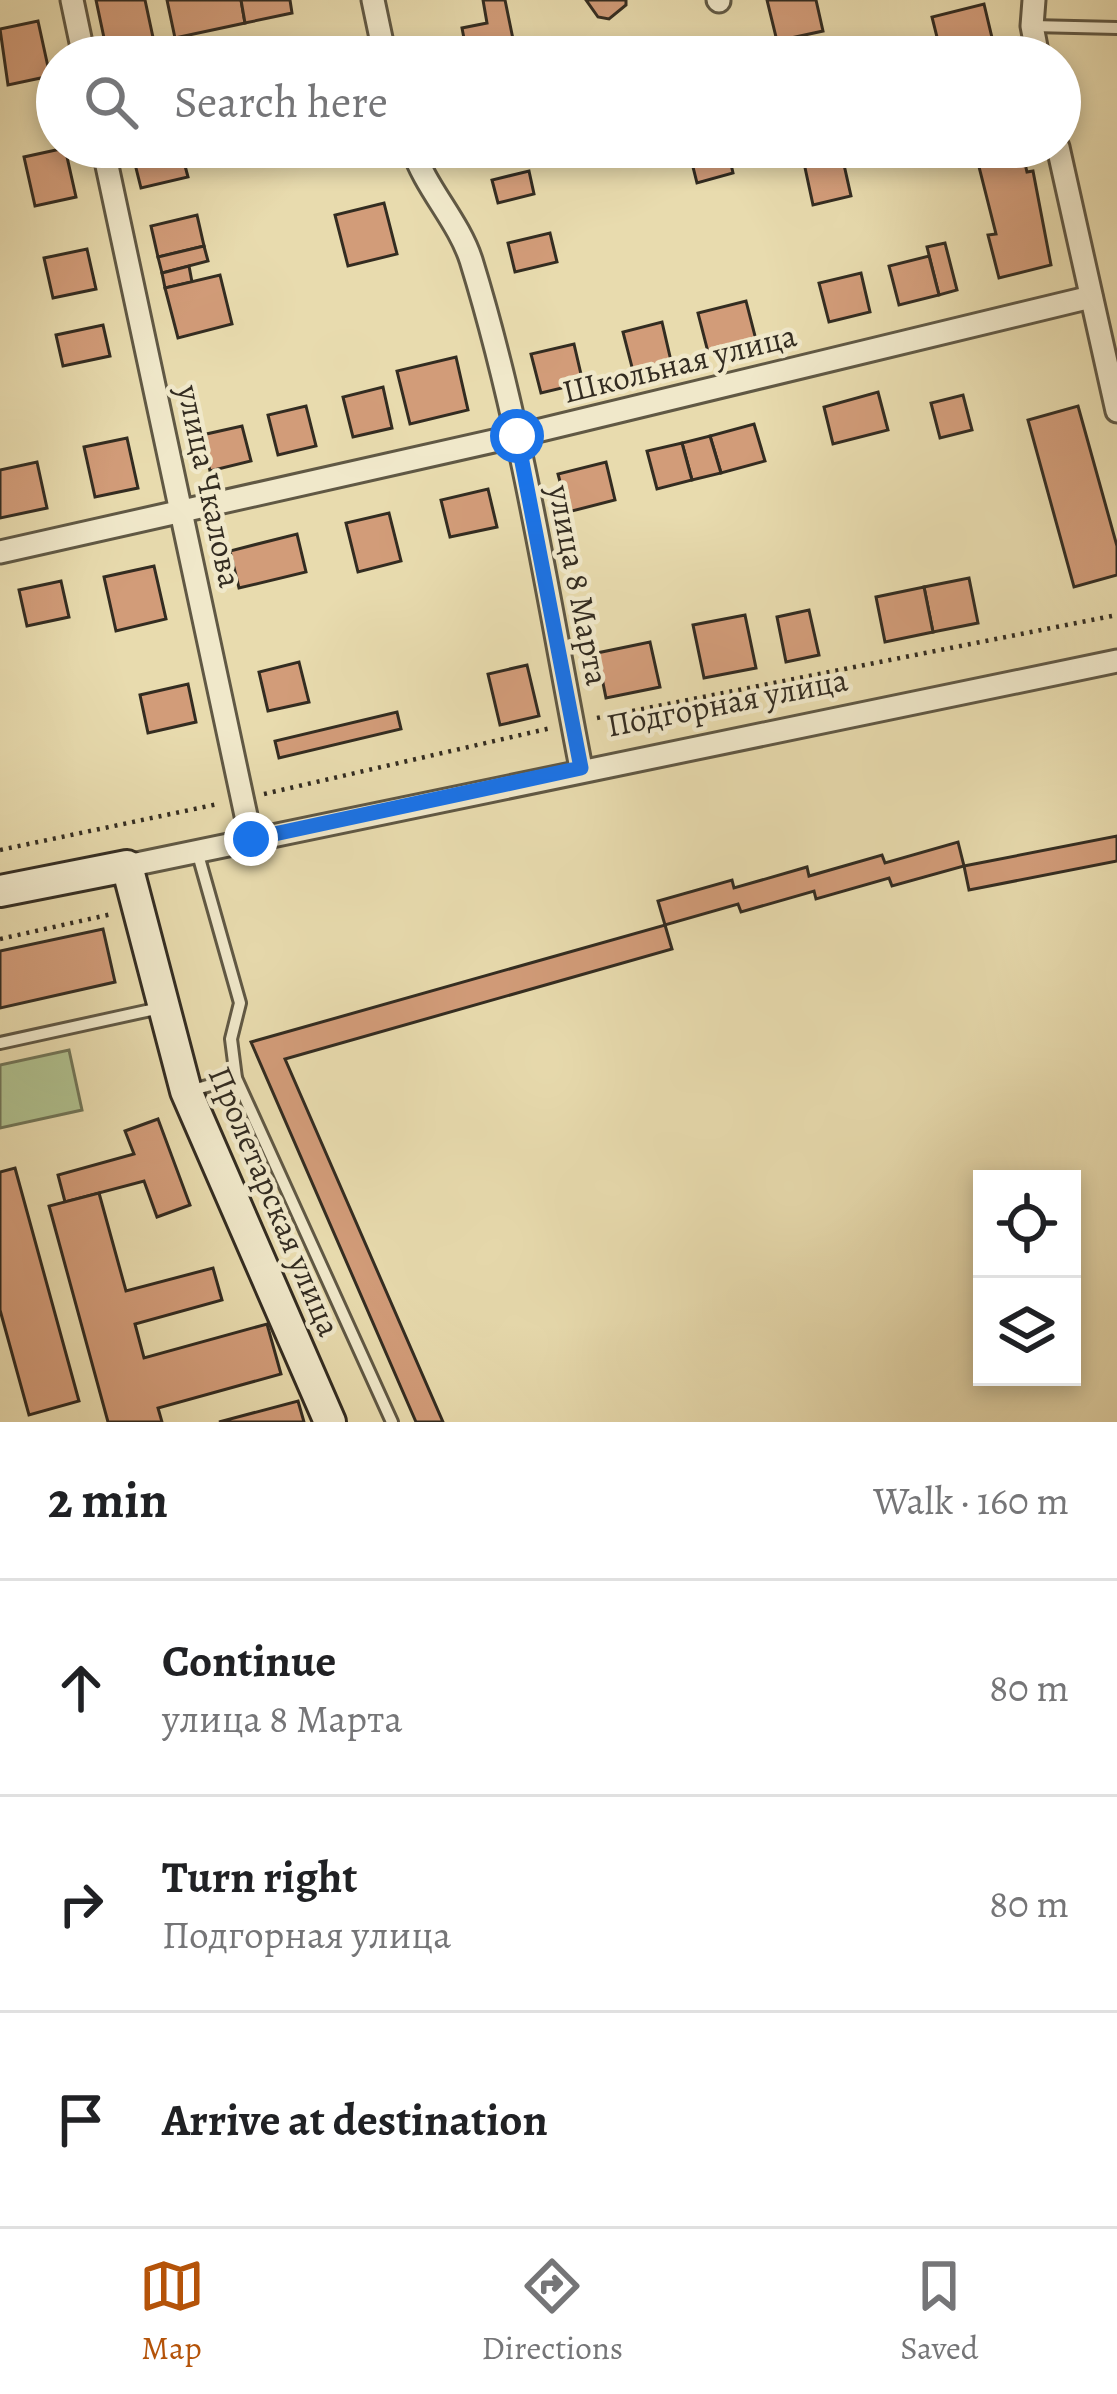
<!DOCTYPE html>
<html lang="en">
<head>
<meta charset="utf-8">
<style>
	:root { --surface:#fff; --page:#f2f2f2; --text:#202124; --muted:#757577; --line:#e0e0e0; --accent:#b45309 }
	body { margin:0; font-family:Alegreya,serif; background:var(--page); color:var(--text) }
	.controls { position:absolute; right:36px; bottom:36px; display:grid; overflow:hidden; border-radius:0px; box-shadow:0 6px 18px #0003 }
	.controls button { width:108px; height:108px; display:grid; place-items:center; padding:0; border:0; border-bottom:3px solid var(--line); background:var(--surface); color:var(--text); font:60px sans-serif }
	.stop { position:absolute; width:36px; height:36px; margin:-27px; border:9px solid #1a73e8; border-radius:50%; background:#fff }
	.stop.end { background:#1a73e8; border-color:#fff; box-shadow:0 3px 12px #0008 }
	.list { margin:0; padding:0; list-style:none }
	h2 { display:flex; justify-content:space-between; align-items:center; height:156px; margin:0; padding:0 48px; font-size:51px }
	h2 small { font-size:39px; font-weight:400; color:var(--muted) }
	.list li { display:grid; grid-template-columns:78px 1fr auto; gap:36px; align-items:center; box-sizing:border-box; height:216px; padding:0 48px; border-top:3px solid var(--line) }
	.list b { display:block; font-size:45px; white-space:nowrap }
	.list p { margin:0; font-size:39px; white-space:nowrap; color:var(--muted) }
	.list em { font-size:39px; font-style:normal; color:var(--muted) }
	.icon { flex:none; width:66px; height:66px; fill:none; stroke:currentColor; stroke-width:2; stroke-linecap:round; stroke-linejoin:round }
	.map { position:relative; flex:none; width:1117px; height:1422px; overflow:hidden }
	.search { position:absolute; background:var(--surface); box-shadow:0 6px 18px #0003; left:36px; right:36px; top:36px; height:132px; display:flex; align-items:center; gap:30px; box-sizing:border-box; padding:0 42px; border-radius:66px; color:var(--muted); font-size:45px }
	.sheet { height:804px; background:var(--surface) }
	nav { display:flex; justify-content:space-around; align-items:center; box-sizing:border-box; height:168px; border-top:3px solid var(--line); background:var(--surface); font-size:33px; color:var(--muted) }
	nav a { display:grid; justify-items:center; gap:6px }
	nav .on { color:var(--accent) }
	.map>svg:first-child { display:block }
	.green { fill:#b0c18f; stroke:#727658; stroke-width:3 }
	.building { fill:#d29c79; stroke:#332c21; stroke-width:3 }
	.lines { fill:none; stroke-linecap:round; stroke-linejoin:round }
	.lane-casing { stroke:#605844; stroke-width:16 }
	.street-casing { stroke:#605844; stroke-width:27 }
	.secondary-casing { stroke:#332c21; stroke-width:36 }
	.path { stroke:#332c21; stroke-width:4.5; stroke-dasharray:3 6; stroke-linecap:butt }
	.lane { stroke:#f0e8ca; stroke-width:10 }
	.street { stroke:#f0e8ca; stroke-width:21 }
	.secondary { stroke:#f0e8ca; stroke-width:30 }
	.route { stroke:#1a73e8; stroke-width:15 }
	.labels { text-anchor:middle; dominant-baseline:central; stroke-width:9; stroke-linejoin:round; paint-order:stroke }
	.street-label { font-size:33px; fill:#332c21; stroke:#f0e8ca }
</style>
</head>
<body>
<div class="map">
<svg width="1117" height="1422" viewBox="0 0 1117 1422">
	<rect width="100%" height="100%" fill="#e8dbae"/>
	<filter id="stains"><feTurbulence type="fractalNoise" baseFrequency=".00167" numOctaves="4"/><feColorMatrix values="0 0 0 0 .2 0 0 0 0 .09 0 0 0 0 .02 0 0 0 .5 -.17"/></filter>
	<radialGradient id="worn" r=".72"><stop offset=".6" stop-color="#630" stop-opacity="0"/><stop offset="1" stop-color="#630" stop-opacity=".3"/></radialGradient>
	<!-- green -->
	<polygon class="green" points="69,1050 82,1110 0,1128 0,1065"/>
	<!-- building -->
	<g class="building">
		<polygon points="96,0 145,0 154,42 107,52"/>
		<polygon points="167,0 241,0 245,23 175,38"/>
		<polygon points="241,0 290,0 292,13 245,23"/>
		<polygon points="483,0 505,0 513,39 466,49 462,28 487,23"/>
		<polygon points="586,0 626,0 626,5 609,19 598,17"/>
		<polygon points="767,0 816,0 823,31 777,41"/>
		<polygon points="984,4 994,46 1000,44 1004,57 942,57 932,17"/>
		<polygon points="38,21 50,76 8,85 0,29"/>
		<polygon points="180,147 188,177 141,188 133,156"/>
		<polygon points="323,147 371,147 373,155 327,165"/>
		<polygon points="688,147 727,147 733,173 697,183"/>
		<polygon points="840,147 851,196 813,205 801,149"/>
		<polygon points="974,147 1021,147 1027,172 1033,171 1051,265 999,278 988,235 996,234"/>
		<polygon points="65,148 76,197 35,206 24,157"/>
		<polygon points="529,171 534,194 498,203 492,180"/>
		<polygon points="384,203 397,254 348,266 335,215"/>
		<polygon points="197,215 204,246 158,257 151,226"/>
		<polygon points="550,233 557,262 515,272 508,243"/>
		<polygon points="945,243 957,290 939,295 927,247"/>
		<polygon points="204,246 208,261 162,273 158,257"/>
		<polygon points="87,249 96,289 53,298 44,258"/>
		<polygon points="929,256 939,295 899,305 889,266"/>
		<polygon points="189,266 192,282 165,288 162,273"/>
		<polygon points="861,273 870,312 829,322 819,283"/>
		<polygon points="220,275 232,324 178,338 165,288"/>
		<polygon points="746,301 756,340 708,352 698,313"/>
		<polygon points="662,322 671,361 633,371 623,332"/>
		<polygon points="103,325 110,356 63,366 56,335"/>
		<polygon points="574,344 583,383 541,393 531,354"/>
		<polygon points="456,357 468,410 410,424 397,371"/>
		<polygon points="383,387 392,428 353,437 343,397"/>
		<polygon points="878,392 888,430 833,444 824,407"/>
		<polygon points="963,395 972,430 940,438 931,403"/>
		<polygon points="306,406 316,446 278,455 268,415"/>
		<polygon points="1078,406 1117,546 1117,575 1074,587 1028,420"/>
		<polygon points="754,424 765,461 721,473 710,436"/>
		<polygon points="242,426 251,461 210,471 202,435"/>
		<polygon points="710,436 721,473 692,480 682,443"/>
		<polygon points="127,438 138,488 95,497 84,447"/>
		<polygon points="682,443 692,480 657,489 647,451"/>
		<polygon points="37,462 47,508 0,518 0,470"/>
		<polygon points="606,462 615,500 568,512 558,474"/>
		<polygon points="488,489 497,527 450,537 441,500"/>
		<polygon points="389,513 401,561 358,572 346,523"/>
		<polygon points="297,534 306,572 239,588 230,551"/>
		<polygon points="154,566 166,619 116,631 104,577"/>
		<polygon points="969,578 978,623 933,632 924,587"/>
		<polygon points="61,581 69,617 27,626 19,590"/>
		<polygon points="924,587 933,632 885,642 876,597"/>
		<polygon points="809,610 819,655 786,662 777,617"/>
		<polygon points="745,615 756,668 704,678 693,625"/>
		<polygon points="650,642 660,687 606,698 597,653"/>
		<polygon points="299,662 309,702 268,711 259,672"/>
		<polygon points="527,665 539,716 500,725 488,674"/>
		<polygon points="188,684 196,722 148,733 140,695"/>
		<polygon points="397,712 401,729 279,758 275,741"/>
		<polygon points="1117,836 1117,861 969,890 964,866"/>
		<polygon points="958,842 964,866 892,886 889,878 816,899 814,891 741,912 738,904 665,925 658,901 732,880 734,888 807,867 809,876 882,855 885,863"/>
		<polygon points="665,925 672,949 285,1059 443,1422 416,1422 251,1042"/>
		<polygon points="103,929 115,982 0,1008 0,951"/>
		<polygon points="158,1119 190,1205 157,1217 144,1181 65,1202 58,1175 134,1154 125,1131"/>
		<polygon points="15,1168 79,1401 29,1415 0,1310 0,1172"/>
		<polygon points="99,1193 126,1291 213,1268 222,1300 135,1324 144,1358 267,1324 281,1374 158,1408 162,1422 108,1422 49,1206"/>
		<polygon points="298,1401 304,1422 219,1422"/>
	</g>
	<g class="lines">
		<defs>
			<g id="lane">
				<polyline points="1032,26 1117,28"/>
				<polyline points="197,851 240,1003 231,1039 236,1078 392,1422"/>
				<polyline points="0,1043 160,1008"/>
				<polyline points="189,1091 236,1078"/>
			</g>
			<g id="street">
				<polyline points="72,0 84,57"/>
				<polyline points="373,0 385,57"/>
				<polyline points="718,0 719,1"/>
				<polyline points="1034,0 1032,26 1038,57"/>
				<polyline points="103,147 251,839"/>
				<path d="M 412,147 C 425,188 458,220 471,260 C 522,425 548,598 581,768"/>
				<polyline points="1058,147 1117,411"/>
				<polyline points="0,552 516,436 1091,297"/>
				<polyline points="127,866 1117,661"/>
			</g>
			<polyline id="secondary" points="0,891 127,866 186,1091 330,1422"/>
		</defs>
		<!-- lane casing -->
		<use href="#lane" class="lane-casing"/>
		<!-- street casing -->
		<use href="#street" class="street-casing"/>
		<!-- secondary casing -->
		<use href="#secondary" class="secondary-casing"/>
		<!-- path -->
		<g class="path">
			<polyline points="597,718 1117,615"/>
			<polyline points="264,794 551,728"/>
			<polyline points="0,850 218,804"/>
			<polyline points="0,939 112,914"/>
		</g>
		<!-- lane -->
		<use href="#lane" class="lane"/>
		<!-- street -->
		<use href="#street" class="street"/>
		<!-- secondary -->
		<use href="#secondary" class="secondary"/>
	</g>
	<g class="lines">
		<!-- route -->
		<polyline class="route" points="251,839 581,768 517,436"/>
	</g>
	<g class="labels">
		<!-- street labels -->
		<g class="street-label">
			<text transform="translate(679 363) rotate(-14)">Школьная улица</text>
			<text transform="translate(210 486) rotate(78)">улица Чкалова</text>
			<text transform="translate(579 585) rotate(79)">улица 8 Марта</text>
			<text transform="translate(727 702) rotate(-11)">Подгорная улица</text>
			<text transform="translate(275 1201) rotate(67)">Пролетарская улица</text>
		</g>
	</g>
	<rect width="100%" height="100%" filter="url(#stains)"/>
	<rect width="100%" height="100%" fill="url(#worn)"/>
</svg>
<div class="controls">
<button><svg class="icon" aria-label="locate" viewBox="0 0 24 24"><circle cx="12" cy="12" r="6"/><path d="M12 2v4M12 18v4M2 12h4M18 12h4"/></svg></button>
<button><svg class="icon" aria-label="layers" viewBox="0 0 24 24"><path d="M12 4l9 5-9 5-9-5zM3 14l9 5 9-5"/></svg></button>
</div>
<div class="stop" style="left:517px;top:436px"></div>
<div class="stop end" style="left:251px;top:839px"></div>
<div class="search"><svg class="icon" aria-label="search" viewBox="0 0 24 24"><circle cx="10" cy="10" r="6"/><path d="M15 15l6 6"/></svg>Search here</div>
</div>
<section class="sheet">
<h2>2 min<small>Walk · 160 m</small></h2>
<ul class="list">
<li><svg class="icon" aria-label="ahead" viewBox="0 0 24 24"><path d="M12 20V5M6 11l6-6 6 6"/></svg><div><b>Continue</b><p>улица 8 Марта</p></div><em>80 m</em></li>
<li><svg class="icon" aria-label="right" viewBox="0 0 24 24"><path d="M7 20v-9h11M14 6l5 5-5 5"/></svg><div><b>Turn right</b><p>Подгорная улица</p></div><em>80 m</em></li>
<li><svg class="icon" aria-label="arrive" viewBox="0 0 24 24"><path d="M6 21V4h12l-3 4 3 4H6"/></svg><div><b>Arrive at destination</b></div></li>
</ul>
</section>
<nav>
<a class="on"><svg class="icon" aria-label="map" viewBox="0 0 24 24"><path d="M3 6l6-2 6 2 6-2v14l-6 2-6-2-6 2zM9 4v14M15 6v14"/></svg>Map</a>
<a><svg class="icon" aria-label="directions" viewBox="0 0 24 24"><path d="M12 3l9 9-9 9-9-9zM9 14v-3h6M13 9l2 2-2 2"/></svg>Directions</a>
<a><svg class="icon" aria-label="saved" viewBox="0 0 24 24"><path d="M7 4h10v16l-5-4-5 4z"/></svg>Saved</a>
</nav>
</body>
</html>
